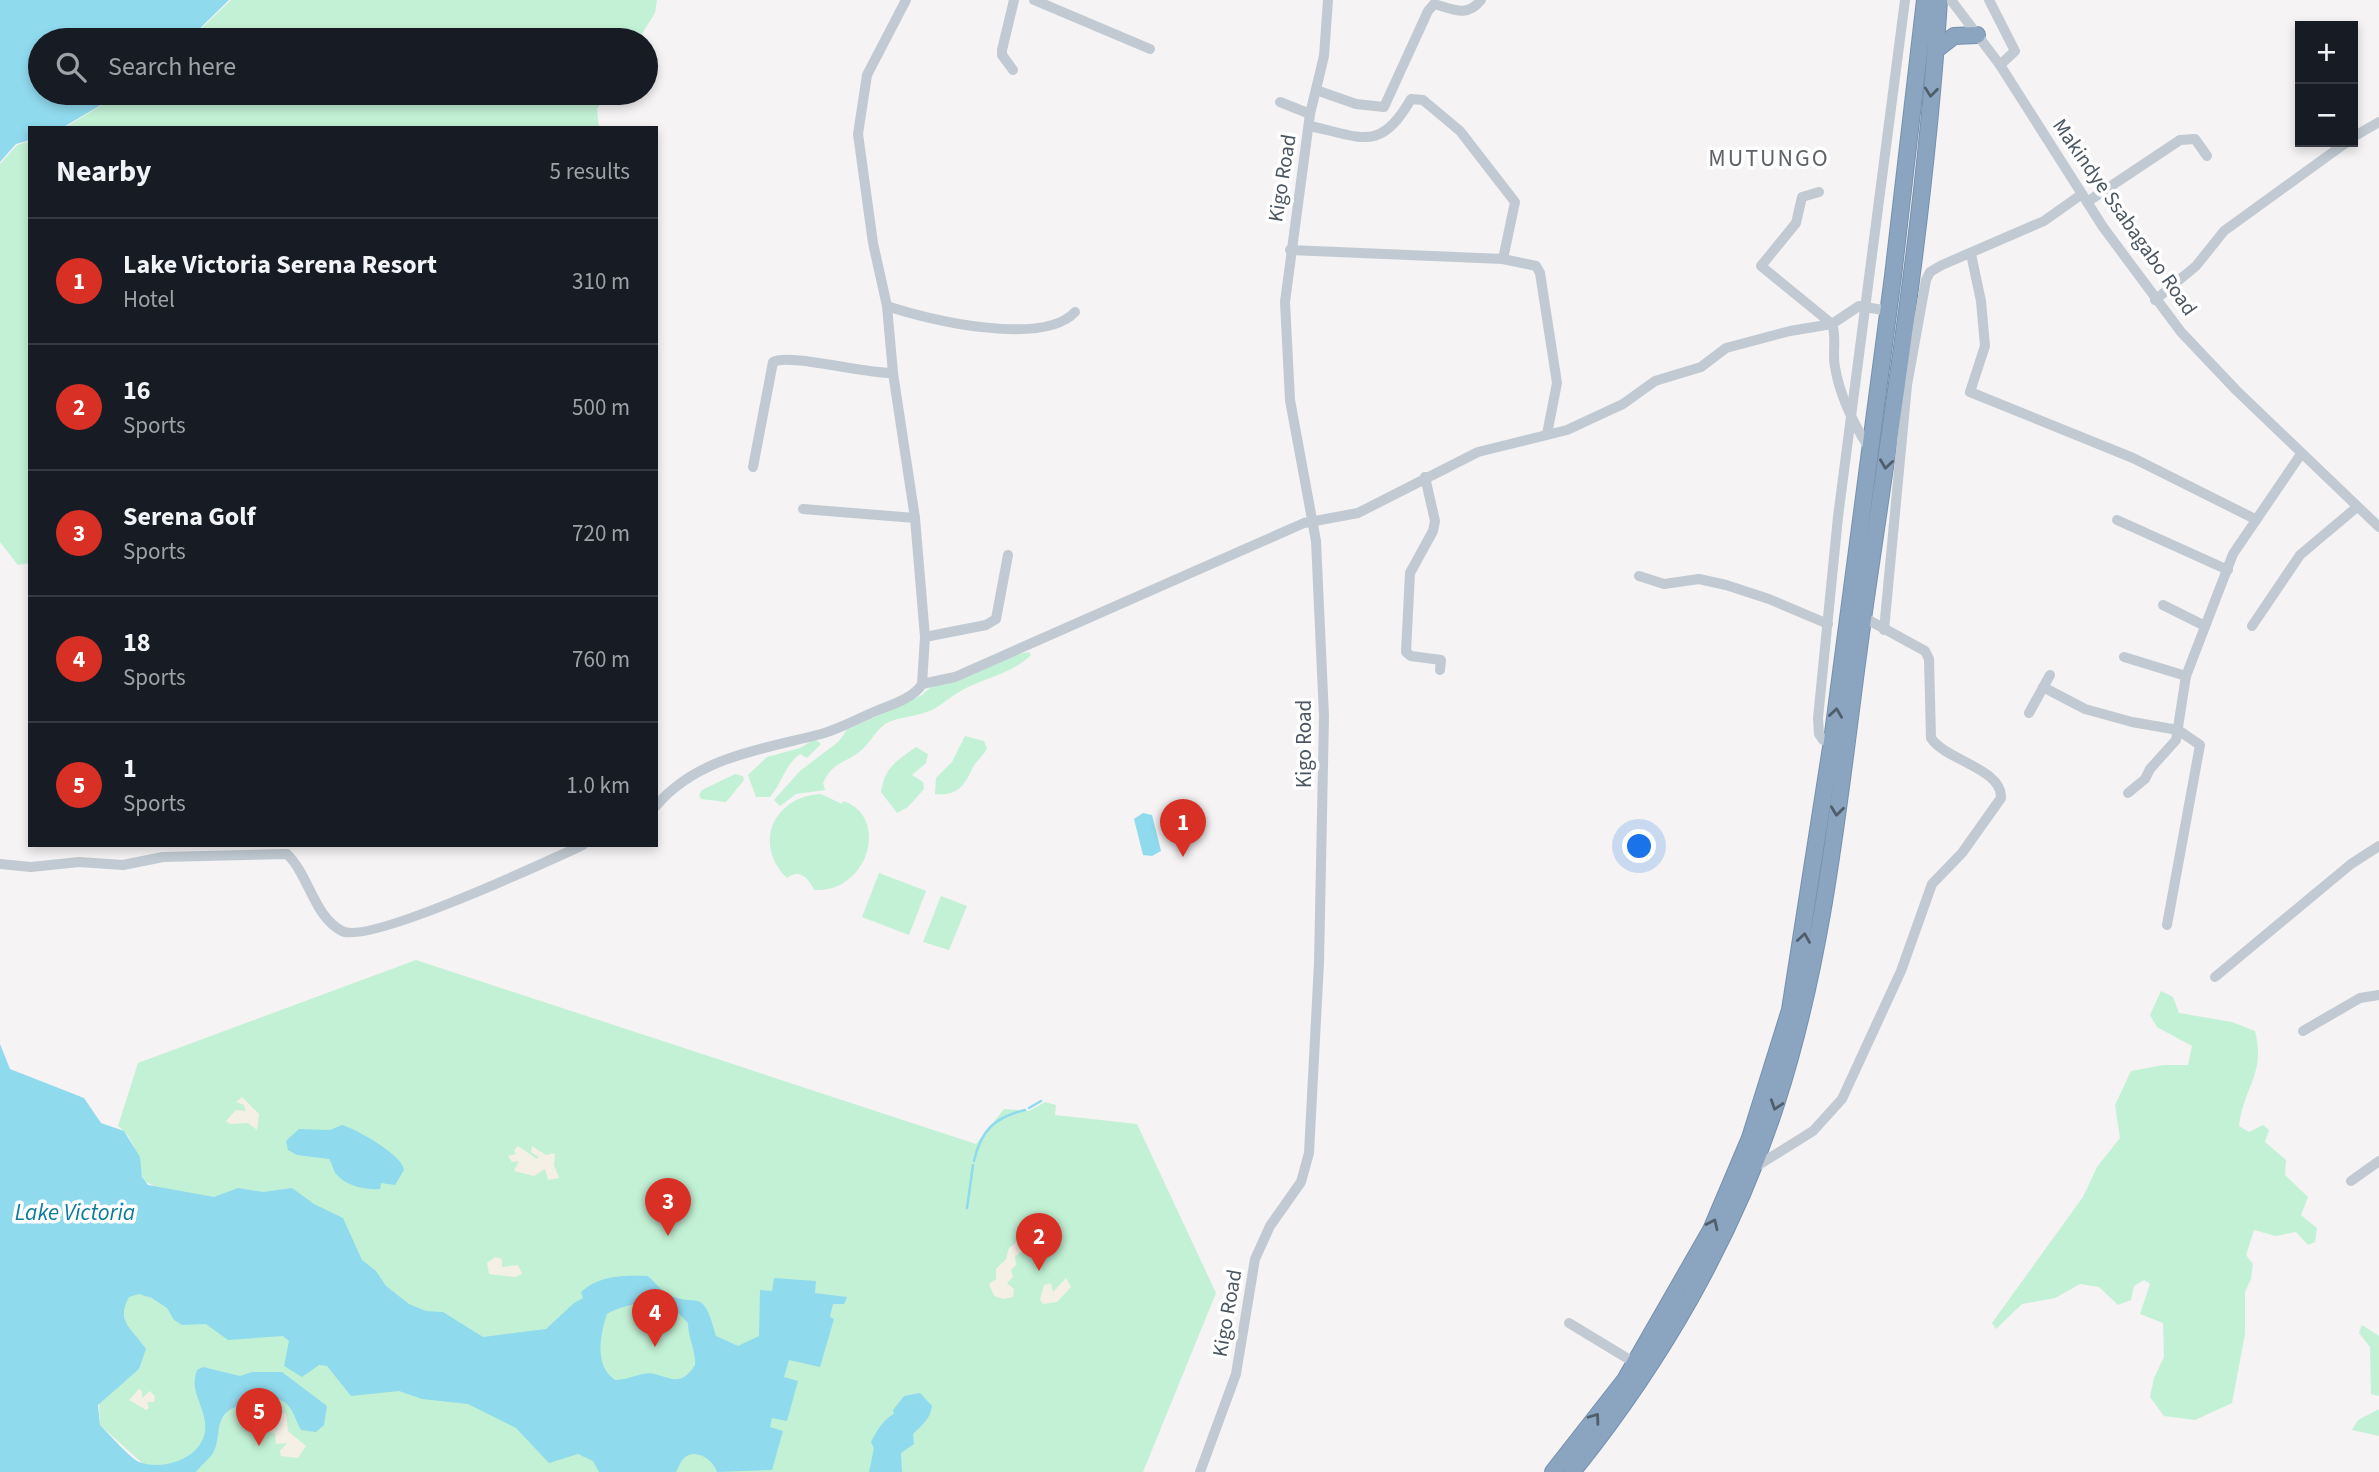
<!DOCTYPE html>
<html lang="en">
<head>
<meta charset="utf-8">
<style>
	:root { --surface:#171b24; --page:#20242c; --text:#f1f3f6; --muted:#9ea1a6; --line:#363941; --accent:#d93025 }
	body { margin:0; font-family:"Source Sans 3",sans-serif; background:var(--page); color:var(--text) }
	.controls { position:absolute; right:21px; top:21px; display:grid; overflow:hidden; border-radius:0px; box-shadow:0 4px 10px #0003 }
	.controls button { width:63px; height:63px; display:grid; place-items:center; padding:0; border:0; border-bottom:2px solid var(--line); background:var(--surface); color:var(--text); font:35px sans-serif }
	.you { position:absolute; left:1640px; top:847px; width:24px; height:24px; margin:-18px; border:5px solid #fff; border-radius:50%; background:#1a73e8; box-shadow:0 0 0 10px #1a73e833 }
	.badge { display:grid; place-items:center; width:46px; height:46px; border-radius:50%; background:var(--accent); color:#fff; font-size:23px; font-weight:700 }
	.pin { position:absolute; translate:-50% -58px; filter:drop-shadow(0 2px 4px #0008) }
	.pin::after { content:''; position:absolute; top:37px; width:24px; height:21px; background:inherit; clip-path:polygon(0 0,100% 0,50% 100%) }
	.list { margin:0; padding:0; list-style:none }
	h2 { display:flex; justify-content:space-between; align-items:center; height:91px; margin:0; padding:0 28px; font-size:30px }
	h2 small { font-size:23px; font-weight:400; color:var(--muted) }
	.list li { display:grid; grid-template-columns:46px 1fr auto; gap:21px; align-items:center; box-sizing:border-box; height:126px; padding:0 28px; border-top:2px solid var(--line) }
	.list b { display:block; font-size:26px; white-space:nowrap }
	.list p { margin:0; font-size:23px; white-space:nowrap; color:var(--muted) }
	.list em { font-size:23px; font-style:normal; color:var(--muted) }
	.icon { flex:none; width:38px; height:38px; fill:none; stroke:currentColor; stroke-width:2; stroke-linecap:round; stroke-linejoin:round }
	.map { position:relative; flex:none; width:2379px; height:1472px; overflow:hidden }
	.search { position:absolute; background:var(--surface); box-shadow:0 4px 10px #0003; left:28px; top:28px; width:630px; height:77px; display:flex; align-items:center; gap:18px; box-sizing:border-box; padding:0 24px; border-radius:38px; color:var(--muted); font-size:26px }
	.panel { position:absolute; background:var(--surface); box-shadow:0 4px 10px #0003; left:28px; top:126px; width:630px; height:721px; border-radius:0px }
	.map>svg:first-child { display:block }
	.green { fill:#c3f1d5 }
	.sand { fill:#f5f0e5 }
	.water { fill:#90daee; fill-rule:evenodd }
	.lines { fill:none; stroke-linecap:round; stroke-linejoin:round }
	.stream { stroke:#90daee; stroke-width:2.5 }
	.highway-casing { stroke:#7690ad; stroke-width:18 }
	.minor { stroke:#c1cad2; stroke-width:10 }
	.highway { stroke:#8ba5c1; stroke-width:16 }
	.oneway { stroke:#505e6b }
	.labels { text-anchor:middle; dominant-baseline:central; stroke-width:7; stroke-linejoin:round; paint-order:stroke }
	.street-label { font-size:21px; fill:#4a5661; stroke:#fff }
	.water-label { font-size:23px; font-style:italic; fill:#0c7c9b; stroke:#fff }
	.quarter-label { font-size:24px; letter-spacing:2px; fill:#5f6368; stroke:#fff }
</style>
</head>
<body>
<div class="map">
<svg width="2379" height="1472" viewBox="0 0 2379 1472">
	<rect width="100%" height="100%" fill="#f5f3f3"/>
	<!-- green -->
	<g class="green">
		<polygon points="231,0 657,0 655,13 638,40 189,40"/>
		<polygon points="122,93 607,93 597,109 599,128 64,128"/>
		<polygon points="30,141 30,563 18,565 0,542 0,164 17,145"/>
		<path d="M 1029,652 L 1031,655 C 1011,674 987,677 964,689 C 953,695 940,706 932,710 C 917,717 899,716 885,724 C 875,731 869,745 859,752 C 843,764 833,762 823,783 L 825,790 L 796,794 L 780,806 L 774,800 L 800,771 L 838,742 L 847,730 L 922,695 C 943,673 1000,657 1029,652 Z"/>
		<path d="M 965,736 L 984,741 L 987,749 C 983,756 976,761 973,767 C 964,787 957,796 935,794 L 936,778 L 952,762 Z"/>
		<path d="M 815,739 L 821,744 L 807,758 L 800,754 C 785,765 782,783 770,797 L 756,797 L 748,775 L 767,757 L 800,748 Z"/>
		<path d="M 916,747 L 928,754 L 926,763 L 912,775 L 923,782 L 924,789 L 908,807 L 897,813 L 881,792 C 885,766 897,761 916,747 Z"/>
		<polygon points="735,774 743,776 744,780 726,802 701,799 699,795 702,790"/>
		<path d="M 821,794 L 842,804 L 843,801 C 890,816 869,893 814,890 C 809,878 799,868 787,878 C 752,844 774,796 821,794 Z"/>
		<polygon points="879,873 926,891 909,935 862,917"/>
		<polygon points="941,896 967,906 949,950 923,942"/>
		<path d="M 416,960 L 976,1144 L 1004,1109 L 1029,1111 L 1045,1102 L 1056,1105 L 1055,1115 L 1137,1124 L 1216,1293 L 1143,1472 L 152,1472 L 100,1425 L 99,1402 L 139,1369 L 142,1343 L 126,1327 L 123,1307 L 158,1188 L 144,1181 C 138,1162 137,1140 118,1126 L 138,1063 Z"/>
		<path d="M 2161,991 L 2173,997 L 2179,1013 L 2232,1022 L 2255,1031 C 2266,1074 2244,1086 2239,1126 L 2249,1132 L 2263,1125 L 2269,1130 L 2265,1142 L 2286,1160 L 2285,1175 L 2308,1197 L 2301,1215 L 2317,1228 L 2315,1242 L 2308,1245 L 2296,1232 L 2276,1236 L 2254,1230 L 2246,1255 L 2253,1264 L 2251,1279 L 2245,1292 L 2245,1334 L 2232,1403 L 2195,1420 L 2164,1416 L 2150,1397 L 2154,1378 L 2164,1357 L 2163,1323 L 2140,1314 L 2150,1284 L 2144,1280 L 2134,1286 L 2131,1300 L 2118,1305 L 2099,1287 L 2080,1284 L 2055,1298 L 2022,1304 L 1996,1329 L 1992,1323 L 2083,1197 L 2097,1167 L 2120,1138 L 2115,1105 L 2131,1071 L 2163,1065 L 2188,1065 L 2192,1046 L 2157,1027 L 2150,1015 Z"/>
		<polygon points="2362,1325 2379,1336 2379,1396 2371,1394 2370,1347 2359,1333"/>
		<polygon points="2379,1409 2379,1436 2352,1430 2358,1420"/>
	</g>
	<!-- sand -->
	<g class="sand">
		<polygon points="242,1097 259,1114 257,1130 248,1123 230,1124 226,1121 236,1110 246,1111 244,1105 236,1102"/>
		<polygon points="518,1146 537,1159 539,1157 531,1152 532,1146 546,1155 555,1153 554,1165 559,1178 548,1180 545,1169 534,1176 514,1171 519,1161 512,1162 508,1156 516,1154 514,1150"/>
		<polygon points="1017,1242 1023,1251 1015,1256 1016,1265 1011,1270 1013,1277 1007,1283 1014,1289 1013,1297 1003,1299 994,1296 989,1284 996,1279 996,1269 1006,1259 1009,1248"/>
		<polygon points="495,1257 502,1259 502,1267 518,1265 522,1274 515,1277 489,1274 487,1263"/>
		<polygon points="1066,1278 1071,1287 1057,1302 1043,1304 1040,1300 1044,1285 1051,1283 1053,1292"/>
		<polygon points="139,1389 142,1391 142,1398 150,1391 155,1396 154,1402 147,1402 149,1408 146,1410 129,1400"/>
		<polygon points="266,1408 276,1415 286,1413 288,1431 306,1446 298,1458 281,1456 280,1451 287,1443 276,1444 275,1433 268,1432 267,1428 276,1424 275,1422 251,1421 250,1414"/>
	</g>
	<!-- water -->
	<g class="water">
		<polygon points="0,0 229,0 188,40 40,40 40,93 121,93 62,128 30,128 30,140 16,144 0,162"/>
		<polygon points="1143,813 1152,815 1161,851 1152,856 1143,855 1134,819"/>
		<path d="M 0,1044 L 10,1069 L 84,1098 L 101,1123 L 124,1131 L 140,1157 L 142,1177 L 148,1185 L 214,1197 L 238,1188 L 263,1192 L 292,1188 L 314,1204 L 343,1218 L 362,1260 L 376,1271 L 386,1286 L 409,1304 L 426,1311 L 443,1312 L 483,1337 L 546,1329 L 574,1303 L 583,1298 L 581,1292 C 599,1275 624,1275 648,1276 C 654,1281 659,1288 665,1292 C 696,1312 702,1281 716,1336 L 738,1346 L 759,1336 L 760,1290 L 772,1291 L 774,1278 L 816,1281 L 815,1293 L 847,1297 L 844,1304 L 833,1304 L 830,1317 L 834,1319 L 820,1367 L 789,1360 L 784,1377 L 798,1381 L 787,1421 L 772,1418 L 770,1427 L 783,1431 L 772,1470 L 717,1472 C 713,1458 691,1445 681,1462 C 679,1465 678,1469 676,1472 L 599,1472 L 593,1461 L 578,1454 L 549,1463 L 516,1428 L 468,1404 L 422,1399 L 399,1391 L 351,1396 L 327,1366 L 319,1365 L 302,1377 L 284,1366 L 289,1341 L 283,1336 L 228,1340 L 206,1324 L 182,1325 L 174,1320 L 167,1308 L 152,1298 L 139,1294 L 129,1297 C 115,1322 133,1329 146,1349 L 139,1369 L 98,1405 L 100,1425 C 107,1432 132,1460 139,1462 C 163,1471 200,1459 205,1432 C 208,1408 188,1394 197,1370 L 203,1367 L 240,1376 L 252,1372 L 282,1372 L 327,1406 L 324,1425 L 316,1432 L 301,1430 C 295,1420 294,1409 284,1402 C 271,1393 233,1403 224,1415 C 216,1426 220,1439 214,1451 C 210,1459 201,1465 196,1472 L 0,1472 ZM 641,1302 L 673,1308 L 688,1323 C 688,1338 696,1351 695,1365 C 677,1394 663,1369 643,1374 C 633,1376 625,1380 615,1380 C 594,1366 600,1335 607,1314 C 613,1309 632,1305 641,1302 Z"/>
		<path d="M 342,1125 C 356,1129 403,1155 404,1170 L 395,1185 L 381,1183 L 380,1189 C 365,1190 346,1186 336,1174 C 333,1170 332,1163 329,1159 L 297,1155 L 288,1150 L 286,1141 L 299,1129 L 330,1130 Z"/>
		<path d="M 920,1393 L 932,1406 C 930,1420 921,1426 913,1434 L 914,1444 L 901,1453 L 902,1472 L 869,1472 L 874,1448 L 871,1442 C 876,1432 884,1418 894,1414 L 893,1410 L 904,1396 Z"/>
	</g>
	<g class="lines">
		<!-- stream -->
		<g class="stream">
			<polyline points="1029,1108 1041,1101"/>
			<path d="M 974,1161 C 981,1130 995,1117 1025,1110"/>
			<polyline points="967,1208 973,1165"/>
		</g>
		<defs>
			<g id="highway">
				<polyline points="1936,50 1954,36 1977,35"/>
				<polyline points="1553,1472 1625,1380 1711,1230 1750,1138 1790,1010 1832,741 1893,276 1925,0"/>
				<path d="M 1572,1472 C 1660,1363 1734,1236 1777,1101 C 1831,934 1842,757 1868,584 C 1896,390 1927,195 1939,0"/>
			</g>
		</defs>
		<!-- highway casing -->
		<use href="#highway" class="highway-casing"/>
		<!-- minor -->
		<g class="minor">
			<polyline points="1034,0 1150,49"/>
			<polyline points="1951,0 2000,65 2103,227 2181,332 2236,390 2379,527"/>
			<polyline points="1989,0 2015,51 2000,65"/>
			<polyline points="1013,70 1002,55 1002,50 1014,0"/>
			<path d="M 1316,90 L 1356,104 L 1384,107 L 1428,11 L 1434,4 C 1453,9 1467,18 1481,0"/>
			<polyline points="1280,102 1310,114"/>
			<path d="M 1310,126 C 1362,137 1380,153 1411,99 L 1423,100 L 1460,131 L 1515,202 L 1503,259"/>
			<polyline points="2353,137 2379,122"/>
			<path d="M 1819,192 L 1802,197 L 1796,223 L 1761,266 L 1832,324 C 1837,337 1832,353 1835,367 C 1840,397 1853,423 1869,448"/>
			<polyline points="2087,202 2180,140 2195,139 2207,156"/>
			<polyline points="1290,250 1503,259 1536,266 1540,273 1557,383 1547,434"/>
			<polyline points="1971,254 1981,301 1985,346 1970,392 2133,458 2255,519"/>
			<polyline points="2155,300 2196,266 2224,231 2347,142"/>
			<path d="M 887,306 C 928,320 1043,347 1075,312"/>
			<path d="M 753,467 L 773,362 C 788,353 866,374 893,373"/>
			<polyline points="1425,477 1435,521 1433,531 1410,573 1406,652 1411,656 1441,660 1440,670"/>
			<polyline points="803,509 915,518"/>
			<polyline points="2117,520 2228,570"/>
			<polyline points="1639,576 1664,584 1699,579 1726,585 1769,599 1828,624"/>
			<polyline points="2163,605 2205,626"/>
			<polyline points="2252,626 2300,555 2357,507"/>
			<polyline points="1884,630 1907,385 1926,280 1930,272 1942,265 2044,221 2082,194"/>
			<polyline points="925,637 986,625 996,619 1008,555"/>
			<polyline points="2124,657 2186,676"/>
			<polyline points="922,684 955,677 1304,523 1358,513 1478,452 1567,430 1623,404 1655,381 1701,367 1726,348 1790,331 1832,324 1859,306 1889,311"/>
			<polyline points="2043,687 2085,709 2132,722 2178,730 2200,745 2167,925"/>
			<polyline points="2029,713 2050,675"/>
			<polyline points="1832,741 1823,740 1819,734 1818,718 1838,517 1905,0"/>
			<polyline points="2128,793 2145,779 2150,769 2176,740 2186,676 2233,554 2301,454"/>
			<path d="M 656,806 C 697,757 763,749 821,734 C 840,729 859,718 876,711 C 891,705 914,698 922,684 L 925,637 L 915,518 L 893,373 L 887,306 L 873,243 L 858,134 L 867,75 L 906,0"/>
			<path d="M 0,864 L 31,867 L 79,862 L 123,865 L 163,857 L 287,854 C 309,875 314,917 342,931 C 368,945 548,861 583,845"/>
			<polyline points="2215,977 2351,864 2379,846"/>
			<polyline points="2303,1031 2360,998 2379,995"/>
			<path d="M 1752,1169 L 1813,1131 L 1842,1099 L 1901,971 L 1932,884 L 1962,853 L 2001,798 C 2003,769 1945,760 1931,738 L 1929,659 L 1925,651 L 1863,617"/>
			<polyline points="2351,1181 2379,1161"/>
			<polyline points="1569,1323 1635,1363"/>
			<polyline points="1200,1472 1236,1374 1255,1259 1270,1226 1301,1182 1309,1153 1319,963 1324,716 1316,541 1290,400 1285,302 1310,114 1324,56 1328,0"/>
		</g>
		<!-- highway -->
		<use href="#highway" class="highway"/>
	</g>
	<!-- one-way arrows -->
	<defs><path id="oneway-chevron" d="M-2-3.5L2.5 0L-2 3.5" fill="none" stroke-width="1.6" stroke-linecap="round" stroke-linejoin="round" transform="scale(1.75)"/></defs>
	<g class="oneway">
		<use href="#oneway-chevron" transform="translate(1931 92) rotate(96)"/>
		<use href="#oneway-chevron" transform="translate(1886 464) rotate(98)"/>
		<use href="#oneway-chevron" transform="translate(1836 713) rotate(-82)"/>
		<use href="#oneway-chevron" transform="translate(1837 811) rotate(97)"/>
		<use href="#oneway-chevron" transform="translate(1804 938) rotate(-81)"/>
		<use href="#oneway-chevron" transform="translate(1776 1105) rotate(108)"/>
		<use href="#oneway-chevron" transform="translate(1713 1224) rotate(-65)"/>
		<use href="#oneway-chevron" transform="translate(1595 1418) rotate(-54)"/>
	</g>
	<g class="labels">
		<!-- street labels -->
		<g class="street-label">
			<text transform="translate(1282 178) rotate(-81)">Kigo Road</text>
			<text transform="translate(2125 217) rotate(55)">Makindye Ssabagabo Road</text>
			<text transform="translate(1304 744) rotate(-90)">Kigo Road</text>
			<text transform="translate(1227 1313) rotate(-80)">Kigo Road</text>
		</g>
		<!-- water labels -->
		<g class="water-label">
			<text x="75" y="1212">Lake Victoria</text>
		</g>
		<!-- quarter labels -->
		<g class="quarter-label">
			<text x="1769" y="158">MUTUNGO</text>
		</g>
	</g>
</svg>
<div class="controls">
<button>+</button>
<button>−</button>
</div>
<div class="you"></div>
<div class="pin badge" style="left:1183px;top:857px">1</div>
<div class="pin badge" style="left:1039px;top:1271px">2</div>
<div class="pin badge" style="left:668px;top:1236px">3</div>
<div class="pin badge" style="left:655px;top:1347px">4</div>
<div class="pin badge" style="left:259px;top:1446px">5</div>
<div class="search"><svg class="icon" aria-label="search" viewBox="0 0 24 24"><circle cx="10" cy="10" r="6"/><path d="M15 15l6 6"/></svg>Search here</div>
<section class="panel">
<h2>Nearby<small>5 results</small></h2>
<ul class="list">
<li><span class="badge">1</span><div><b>Lake Victoria Serena Resort</b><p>Hotel</p></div><em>310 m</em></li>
<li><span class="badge">2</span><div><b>16</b><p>Sports</p></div><em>500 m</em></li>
<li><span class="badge">3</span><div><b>Serena Golf</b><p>Sports</p></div><em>720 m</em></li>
<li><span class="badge">4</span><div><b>18</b><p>Sports</p></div><em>760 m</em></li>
<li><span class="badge">5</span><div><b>1</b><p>Sports</p></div><em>1.0 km</em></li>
</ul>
</section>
</div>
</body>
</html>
